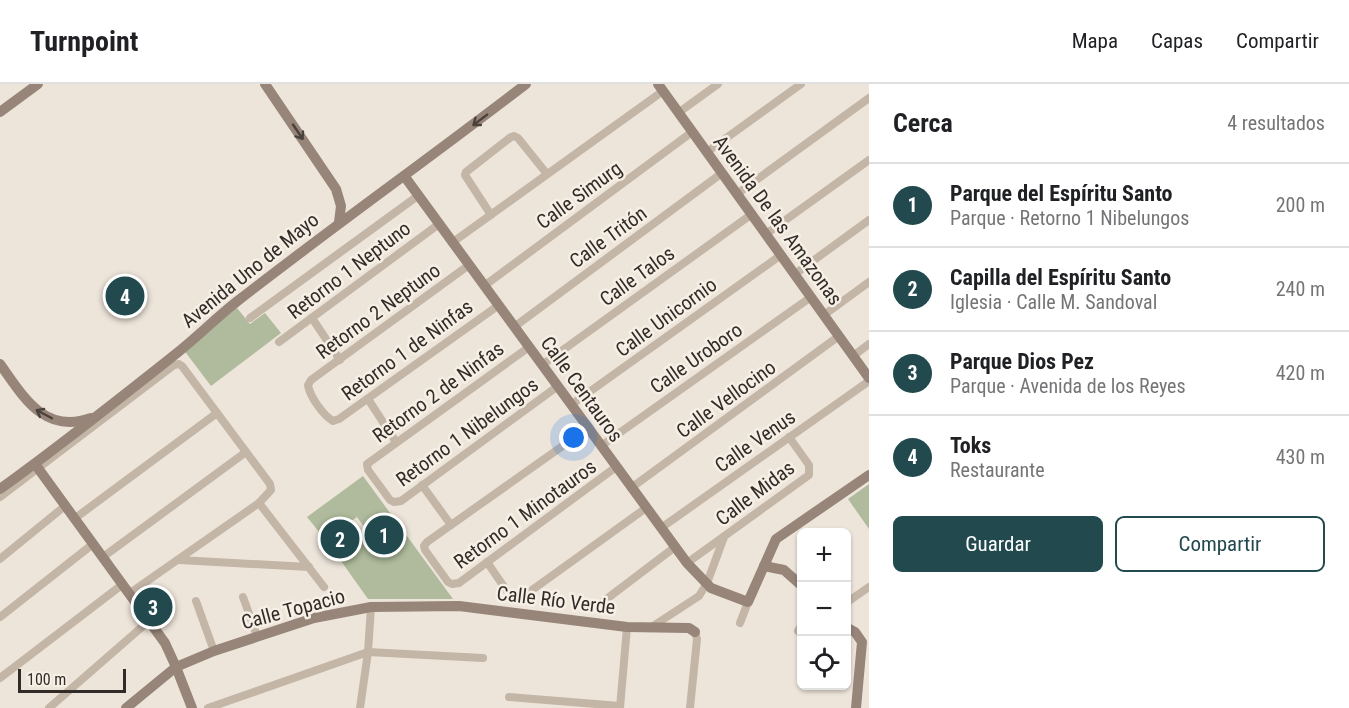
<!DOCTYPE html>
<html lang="es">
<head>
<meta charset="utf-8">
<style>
	:root { --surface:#fff; --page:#f2f2f2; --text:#202124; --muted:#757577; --line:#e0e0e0; --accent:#21494e }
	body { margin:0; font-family:"Roboto Condensed",sans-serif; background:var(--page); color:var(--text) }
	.controls { position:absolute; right:18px; bottom:18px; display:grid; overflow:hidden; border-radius:9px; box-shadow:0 2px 4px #0004 }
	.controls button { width:54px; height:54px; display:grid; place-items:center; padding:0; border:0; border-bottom:2px solid var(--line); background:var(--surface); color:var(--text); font:30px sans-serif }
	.scale { position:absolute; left:18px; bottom:15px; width:108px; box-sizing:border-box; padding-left:6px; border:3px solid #322b27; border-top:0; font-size:16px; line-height:21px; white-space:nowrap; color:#322b27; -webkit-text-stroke:4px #f6efe5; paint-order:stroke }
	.you { position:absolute; left:574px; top:354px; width:21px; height:21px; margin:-15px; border:4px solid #fff; border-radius:50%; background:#1a73e8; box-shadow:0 0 0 9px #1a73e833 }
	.badge { display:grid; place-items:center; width:39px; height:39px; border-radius:50%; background:var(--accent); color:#fff; font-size:20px; font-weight:700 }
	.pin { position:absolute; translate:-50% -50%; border:3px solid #fff; box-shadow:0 2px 6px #0006 }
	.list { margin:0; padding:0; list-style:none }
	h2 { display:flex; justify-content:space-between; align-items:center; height:78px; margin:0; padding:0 24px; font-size:26px }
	h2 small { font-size:20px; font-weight:400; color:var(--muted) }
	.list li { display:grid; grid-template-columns:39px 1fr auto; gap:18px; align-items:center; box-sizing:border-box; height:84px; padding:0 24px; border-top:2px solid var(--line) }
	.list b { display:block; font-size:22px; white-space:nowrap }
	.list p { margin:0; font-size:20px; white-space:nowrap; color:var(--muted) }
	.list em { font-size:20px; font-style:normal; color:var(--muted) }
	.actions { display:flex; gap:12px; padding:18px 24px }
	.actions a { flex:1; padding:14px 0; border:2px solid var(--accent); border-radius:9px; text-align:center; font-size:21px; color:var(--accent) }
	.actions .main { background:var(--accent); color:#fff }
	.icon { flex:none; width:33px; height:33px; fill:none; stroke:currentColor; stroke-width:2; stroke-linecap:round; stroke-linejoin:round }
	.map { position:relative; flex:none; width:869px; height:624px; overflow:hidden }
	header { display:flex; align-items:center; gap:36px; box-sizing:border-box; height:84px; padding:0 30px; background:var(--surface); border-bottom:2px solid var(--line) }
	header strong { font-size:28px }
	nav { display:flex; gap:33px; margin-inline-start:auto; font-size:21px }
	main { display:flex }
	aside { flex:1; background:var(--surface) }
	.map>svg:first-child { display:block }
	.green { fill:#afbb9c }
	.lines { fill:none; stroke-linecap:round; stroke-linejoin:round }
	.street { stroke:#c4b6a7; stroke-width:8 }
	.secondary { stroke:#978579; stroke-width:10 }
	.oneway { stroke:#4b423c }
	.labels { text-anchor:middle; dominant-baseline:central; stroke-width:5; stroke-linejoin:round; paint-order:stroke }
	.street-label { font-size:20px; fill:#322b27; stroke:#f6efe5 }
</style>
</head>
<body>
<header>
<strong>Turnpoint</strong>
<nav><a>Mapa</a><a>Capas</a><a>Compartir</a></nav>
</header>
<main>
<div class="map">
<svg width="869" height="624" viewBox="0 0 869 624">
	<rect width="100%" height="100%" fill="#eee5da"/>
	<!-- green -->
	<g class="green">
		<polygon points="237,224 250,240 265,229 281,249 211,302 183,265"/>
		<polygon points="363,392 453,515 368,515 341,477 352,469 347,461 367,447 357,433 337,447 332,441 320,449 307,433"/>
		<polygon points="869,400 869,445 848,415"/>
		<polygon points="156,502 162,510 155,532 140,513"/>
	</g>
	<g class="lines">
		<!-- street -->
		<g class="street">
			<polyline points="678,29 718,0"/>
			<polyline points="707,68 801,0"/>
			<polyline points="737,110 869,14"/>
			<polyline points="491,131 465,91 466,88 511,53 514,52 518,54 547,90"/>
			<polyline points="766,150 869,76"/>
			<polyline points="453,158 663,7"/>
			<path d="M 469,181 L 311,296 L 308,301 C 310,313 323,331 333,337 L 339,335 L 499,221"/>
			<polyline points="795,190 869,136"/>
			<polyline points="484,202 692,48"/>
			<polyline points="824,231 869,198"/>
			<polyline points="250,234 419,111"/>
			<polyline points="312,234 340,276"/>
			<polyline points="514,243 722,89"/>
			<polyline points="279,258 439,140"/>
			<polyline points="529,263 367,380 368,386 390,416 394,418 401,417 558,302"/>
			<polyline points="853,272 869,260"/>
			<polyline points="542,281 752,130"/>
			<polyline points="368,315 396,358"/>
			<polyline points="571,321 781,171"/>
			<polyline points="588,344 427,458 424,462 425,466 448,498 452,500 459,499 616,383"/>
			<polyline points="601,362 811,213"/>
			<polyline points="422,401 451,441"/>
			<polyline points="631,404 839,252"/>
			<polyline points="0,413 174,281 179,280 182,282 270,400 271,406 259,419 130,509"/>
			<polyline points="259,419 324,503"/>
			<polyline points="74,435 217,329"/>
			<polyline points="661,444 869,297"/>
			<polyline points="103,473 246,368"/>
			<polyline points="0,475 65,422"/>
			<polyline points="179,476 309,483"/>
			<polyline points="487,478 511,513 516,516 521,514 646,424"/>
			<polyline points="687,479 809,391 809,381 789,353"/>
			<polyline points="243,513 257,552"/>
			<polyline points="196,517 214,567"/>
			<polyline points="846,519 869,503"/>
			<polyline points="596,523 675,463"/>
			<polyline points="0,533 93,460"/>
			<polyline points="740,539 748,518"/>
			<polyline points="650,544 699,512 707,499 724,453"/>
			<polyline points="798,547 802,540"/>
			<polyline points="0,594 123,500"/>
			<polyline points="509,613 620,622"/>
			<polyline points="49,624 150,536"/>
			<polyline points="208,624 368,568 483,574"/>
			<polyline points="360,624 368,568 371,523"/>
			<polyline points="620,624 627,543"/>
			<polyline points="690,624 697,555 695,548"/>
		</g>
		<!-- secondary -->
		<g class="secondary">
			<polyline points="265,0 336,105 341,122 339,138"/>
			<polyline points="658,0 869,294"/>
			<polyline points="0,28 38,0"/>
			<polyline points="405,93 687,479 711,504 748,518 776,455 869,391"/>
			<path d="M 0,280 C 23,312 44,351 91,334"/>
			<polyline points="35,380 165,559 176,583 192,624"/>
			<path d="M 0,405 C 60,362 119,315 177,269 C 197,253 215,235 235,219 C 331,144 430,74 526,0"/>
			<polyline points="764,482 784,486 802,502"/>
			<polyline points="846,543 855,548 862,558 856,624"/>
			<polyline points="126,624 176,583 214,567 314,534 371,523 459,522 627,543 689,544 695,548"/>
		</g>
	</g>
	<!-- one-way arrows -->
	<defs><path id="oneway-shaft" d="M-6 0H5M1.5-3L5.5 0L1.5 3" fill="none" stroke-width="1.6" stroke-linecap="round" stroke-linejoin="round" transform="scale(1.5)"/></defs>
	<g class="oneway">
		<use href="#oneway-shaft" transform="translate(480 36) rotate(143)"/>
		<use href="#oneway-shaft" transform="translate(298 48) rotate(56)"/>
		<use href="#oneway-shaft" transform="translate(44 330) rotate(-152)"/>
	</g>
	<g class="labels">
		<!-- street labels -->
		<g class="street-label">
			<text transform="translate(579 111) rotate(-36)">Calle Simurg</text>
			<text transform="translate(778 136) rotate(54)">Avenida De las Amazonas</text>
			<text transform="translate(608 153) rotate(-36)">Calle Tritón</text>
			<text transform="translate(250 186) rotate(-39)">Avenida Uno de Mayo</text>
			<text transform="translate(349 186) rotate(-37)">Retorno 1 Neptuno</text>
			<text transform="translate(637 192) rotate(-36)">Calle Talos</text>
			<text transform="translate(378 227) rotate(-36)">Retorno 2 Neptuno</text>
			<text transform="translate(666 233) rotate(-36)">Calle Unicornio</text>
			<text transform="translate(407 266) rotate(-36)">Retorno 1 de Ninfas</text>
			<text transform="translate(696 274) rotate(-35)">Calle Uroboro</text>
			<text transform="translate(582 305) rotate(54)">Calle Centauros</text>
			<text transform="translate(438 308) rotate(-36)">Retorno 2 de Ninfas</text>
			<text transform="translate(726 315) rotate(-36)">Calle Vellocino</text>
			<text transform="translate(467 348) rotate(-36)">Retorno 1 Nibelungos</text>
			<text transform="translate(755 357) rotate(-35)">Calle Venus</text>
			<text transform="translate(755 409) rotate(-37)">Calle Midas</text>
			<text transform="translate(525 430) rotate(-36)">Retorno 1 Minotauros</text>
			<text transform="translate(556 516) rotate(7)">Calle Río Verde</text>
			<text transform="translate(293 525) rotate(-15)">Calle Topacio</text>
		</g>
	</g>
</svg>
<div class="controls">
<button>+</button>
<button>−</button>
<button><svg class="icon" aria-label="locate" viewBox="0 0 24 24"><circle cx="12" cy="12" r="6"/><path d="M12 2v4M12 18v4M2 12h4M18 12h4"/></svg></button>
</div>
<div class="scale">100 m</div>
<div class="you"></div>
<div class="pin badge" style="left:384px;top:451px">1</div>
<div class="pin badge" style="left:340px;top:455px">2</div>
<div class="pin badge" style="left:153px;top:523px">3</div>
<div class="pin badge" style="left:125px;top:212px">4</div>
</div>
<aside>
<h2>Cerca<small>4 resultados</small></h2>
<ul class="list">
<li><span class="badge">1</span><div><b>Parque del Espíritu Santo</b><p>Parque · Retorno 1 Nibelungos</p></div><em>200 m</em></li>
<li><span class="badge">2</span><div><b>Capilla del Espíritu Santo</b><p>Iglesia · Calle M. Sandoval</p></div><em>240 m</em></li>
<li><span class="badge">3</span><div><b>Parque Dios Pez</b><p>Parque · Avenida de los Reyes</p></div><em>420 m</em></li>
<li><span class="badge">4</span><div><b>Toks</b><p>Restaurante</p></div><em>430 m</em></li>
</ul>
<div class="actions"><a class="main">Guardar</a><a>Compartir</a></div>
</aside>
</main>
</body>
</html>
